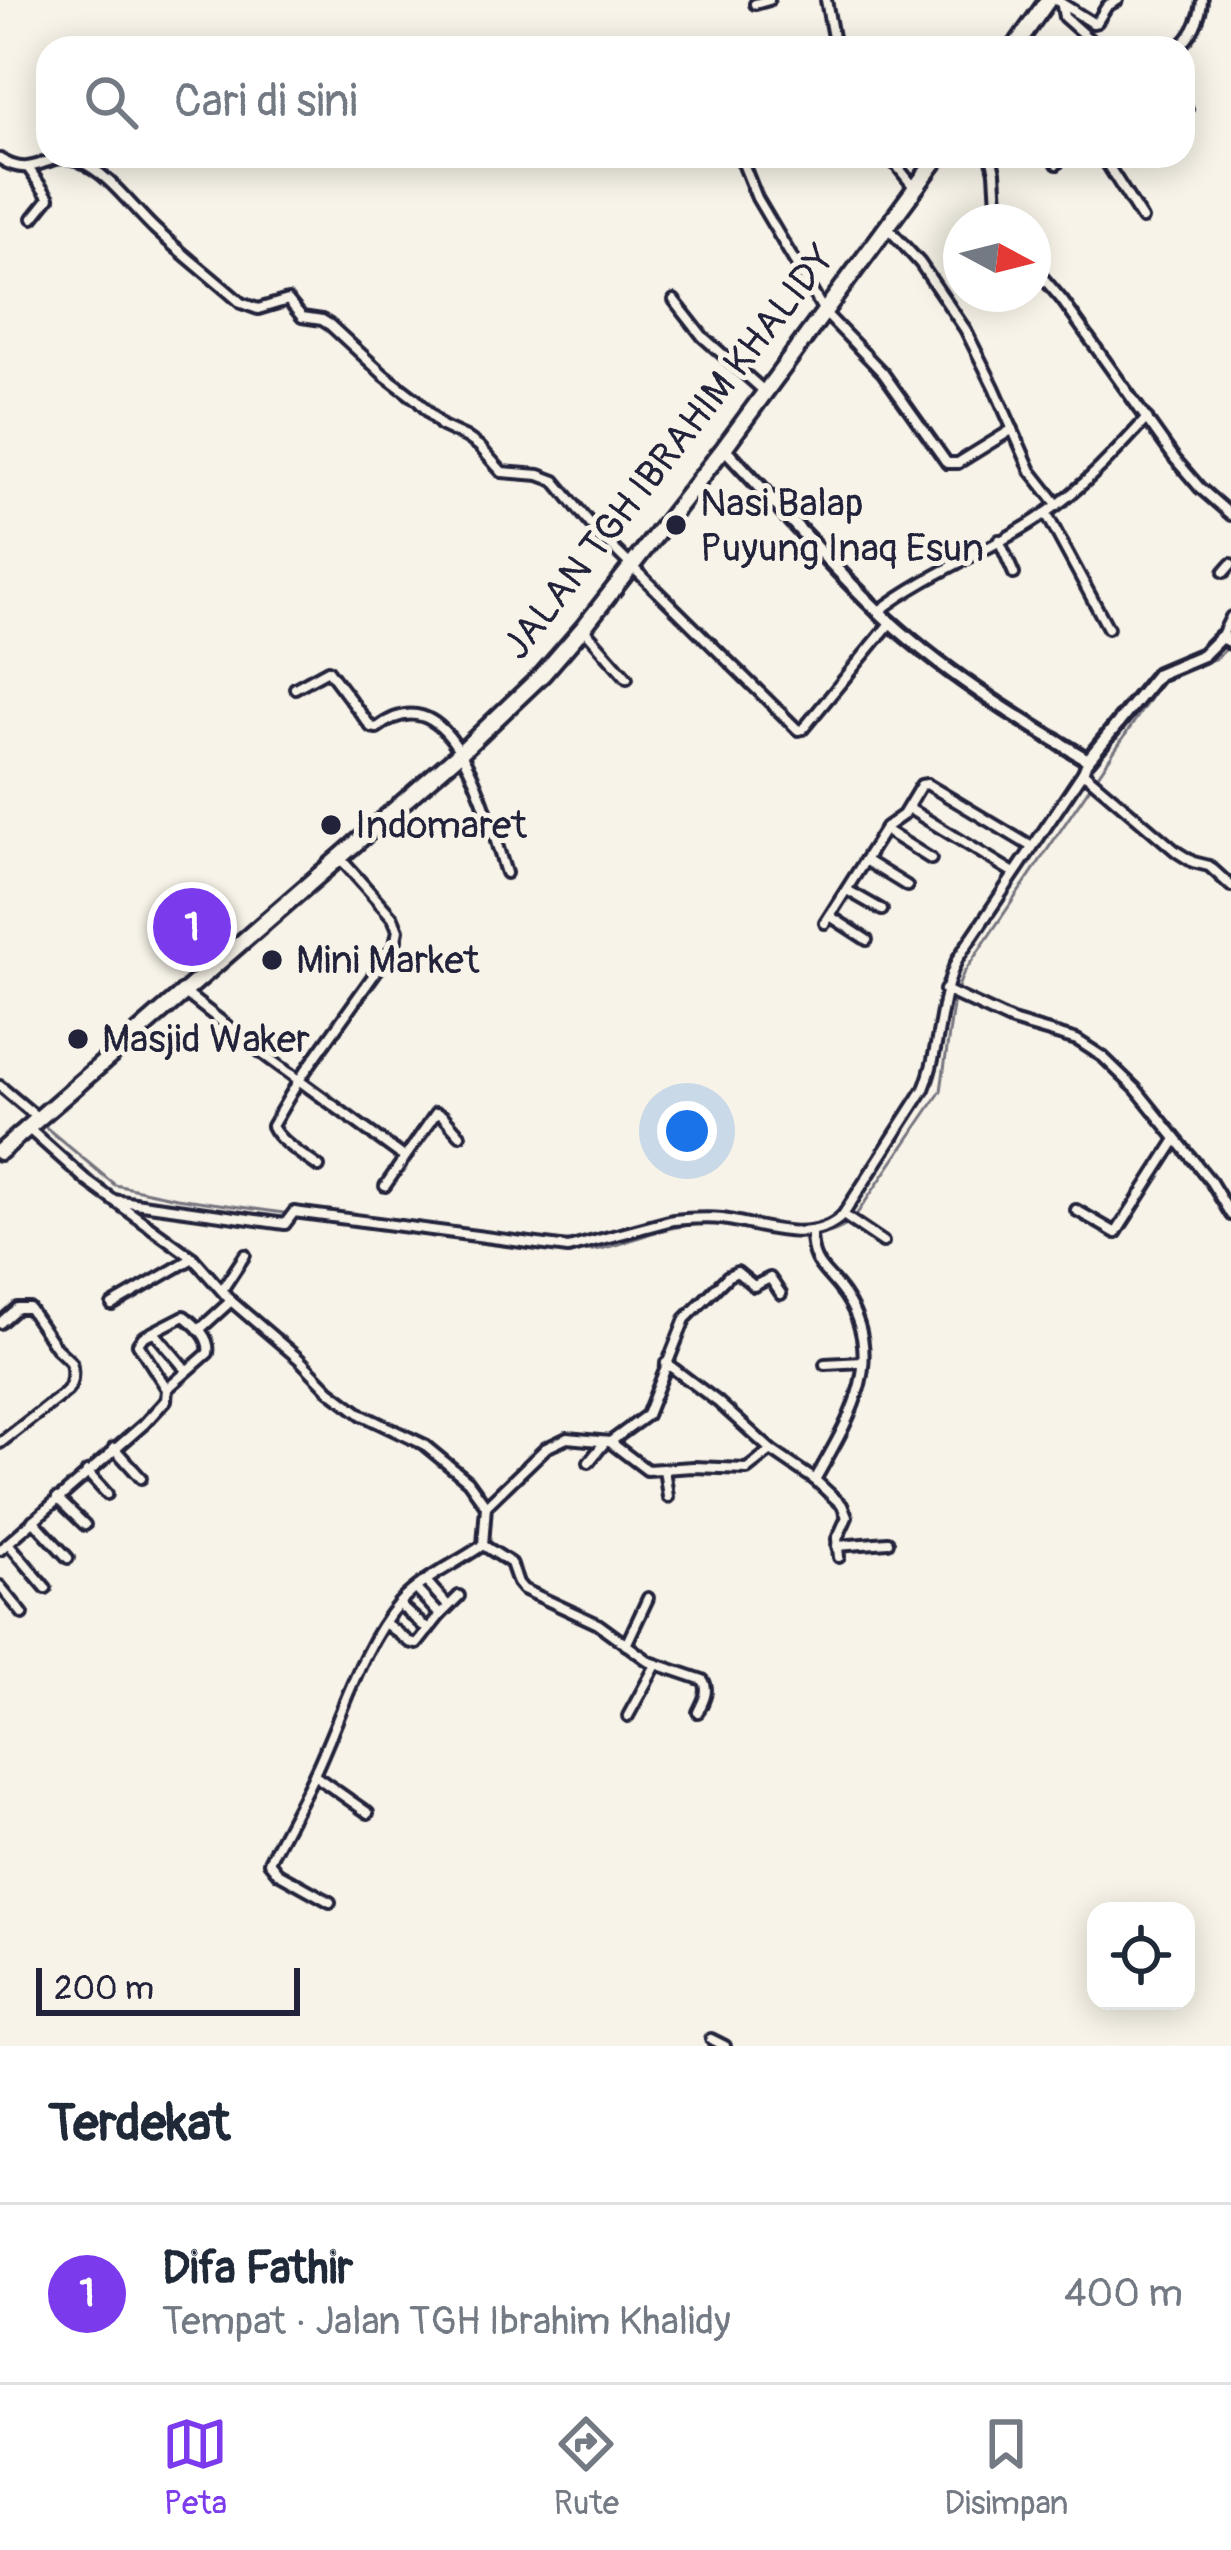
<!DOCTYPE html>
<html lang="id">
<head>
<meta charset="utf-8">
<style>
	:root { --surface:#fff; --page:#f2f2f3; --text:#1f2937; --muted:#747a83; --line:#e0e1e3; --accent:#7c3aed }
	body { margin:0; font-family:Pangolin,sans-serif; background:var(--page); color:var(--text) }
	.controls { position:absolute; right:36px; bottom:36px; display:grid; overflow:hidden; border-radius:24px; box-shadow:0 6px 30px #0003 }
	.controls button { width:108px; height:108px; display:grid; place-items:center; padding:0; border:0; border-bottom:3px solid var(--line); background:var(--surface); color:var(--text); font:60px sans-serif }
	.compass { position:absolute; left:943px; top:204px; width:108px; height:108px; border-radius:50%; background:var(--surface); box-shadow:0 6px 30px #0003; rotate:97deg }
	.scale { position:absolute; left:36px; bottom:30px; width:264px; box-sizing:border-box; padding-left:12px; border:6px solid #22223b; border-top:0; font-size:33px; line-height:42px; white-space:nowrap; color:#22223b; -webkit-text-stroke:9px #f7f3e8; paint-order:stroke }
	.you { position:absolute; left:687px; top:1131px; width:42px; height:42px; margin:-30px; border:9px solid #fff; border-radius:50%; background:#1a73e8; box-shadow:0 0 0 18px #1a73e833 }
	.badge { display:grid; place-items:center; width:78px; height:78px; border-radius:50%; background:var(--accent); color:#fff; font-size:39px; font-weight:700 }
	.pin { position:absolute; translate:-50% -50%; border:6px solid #fff; box-shadow:0 3px 12px #0006 }
	.list { margin:0; padding:0; list-style:none }
	h2 { display:flex; justify-content:space-between; align-items:center; height:156px; margin:0; padding:0 48px; font-size:51px }
	h2 small { font-size:39px; font-weight:400; color:var(--muted) }
	.list li { display:grid; grid-template-columns:78px 1fr auto; gap:36px; align-items:center; box-sizing:border-box; height:180px; padding:0 48px; border-top:3px solid var(--line) }
	.list b { display:block; font-size:45px; white-space:nowrap }
	.list p { margin:0; font-size:39px; white-space:nowrap; color:var(--muted) }
	.list em { font-size:39px; font-style:normal; color:var(--muted) }
	.icon { flex:none; width:66px; height:66px; fill:none; stroke:currentColor; stroke-width:2; stroke-linecap:round; stroke-linejoin:round }
	.map { position:relative; flex:none; width:1231px; height:2046px; overflow:hidden }
	.search { position:absolute; background:var(--surface); box-shadow:0 6px 30px #0003; left:36px; right:36px; top:36px; height:132px; display:flex; align-items:center; gap:30px; box-sizing:border-box; padding:0 42px; border-radius:36px; color:var(--muted); font-size:45px }
	.sheet { height:336px; background:var(--surface) }
	nav { display:flex; justify-content:space-around; align-items:center; box-sizing:border-box; height:168px; border-top:3px solid var(--line); background:var(--surface); font-size:33px; color:var(--muted) }
	nav a { display:grid; justify-items:center; gap:6px }
	nav .on { color:var(--accent) }
	.map>svg:first-child { display:block }
	.lines { fill:none; stroke-linecap:round; stroke-linejoin:round }
	.stream { stroke:#76747f; stroke-width:3 }
	.minor-casing { stroke:#22223b; stroke-width:16 }
	.tertiary-casing { stroke:#22223b; stroke-width:20 }
	.primary-casing { stroke:#22223b; stroke-width:22 }
	.minor { stroke:#f7f3e8; stroke-width:8 }
	.tertiary { stroke:#f7f3e8; stroke-width:10 }
	.primary { stroke:#f7f3e8; stroke-width:14 }
	.poi-dot { fill:#22223b; stroke:#f7f3e8; stroke-width:4.5 }
	.labels { text-anchor:middle; dominant-baseline:central; stroke-width:10; stroke-linejoin:round; paint-order:stroke }
	.street-label { font-size:39px; fill:#22223b; stroke:#f7f3e8 }
	.poi-label { font-size:39px; fill:#22223b; stroke:#f7f3e8; text-anchor:start }
</style>
</head>
<body>
<div class="map">
<svg width="1231" height="2046" viewBox="0 0 1231 2046">
	<rect width="100%" height="100%" fill="#f7f3e8"/>
	<filter id="ink" filterUnits="userSpaceOnUse"><feTurbulence type="fractalNoise" baseFrequency=".00833" numOctaves="2"/><feDisplacementMap in="SourceGraphic" scale="24" xChannelSelector="R" yChannelSelector="G"/><feConvolveMatrix kernelMatrix="1 2 1 2 8 2 1 2 1" color-interpolation-filters="sRGB"/></filter>
	<g filter="url(#ink)">
		<g class="lines">
			<!-- stream -->
			<g class="stream">
				<polyline points="1181,670 1217,658 1230,645"/>
				<polyline points="43,1125 115,1185 177,1198 291,1214"/>
				<path d="M 773,1233 C 801,1239 829,1239 852,1221 L 941,1091 L 954,998 L 963,974 L 1166,675"/>
				<path d="M 568,1250 C 600,1254 623,1242 652,1233 C 677,1225 702,1223 728,1224"/>
			</g>
			<defs>
				<g id="minor">
					<polyline points="826,0 835,48"/>
					<polyline points="1056,0 1093,23 1097,22 1107,6 1118,0"/>
					<polyline points="755,4 769,0"/>
					<polyline points="1062,6 1064,17 1099,48"/>
					<path d="M 1177,48 C 1192,38 1201,17 1202,0"/>
					<polyline points="1183,101 1187,109"/>
					<polyline points="740,156 757,198 825,313 883,373 947,463 958,463 1013,429"/>
					<polyline points="889,156 914,187"/>
					<polyline points="991,156 995,172 998,222"/>
					<polyline points="1053,156 1057,164"/>
					<polyline points="1102,156 1142,219"/>
					<path d="M 0,159 C 36,182 47,148 79,161 C 110,174 132,208 156,230 C 183,255 213,278 241,303 L 258,309 L 288,300 L 302,317 L 322,320 L 330,325 L 384,375 L 417,400 L 442,426 L 466,437 L 479,446 L 502,472 L 539,475 L 555,481 L 598,533 L 798,730 L 803,729 L 891,622"/>
					<polyline points="29,169 49,198 33,218"/>
					<polyline points="888,228 920,263 965,329 994,387 1031,471 1057,504"/>
					<polyline points="1033,266 1062,300 1175,459 1200,488 1231,515"/>
					<polyline points="674,300 703,337 764,391"/>
					<polyline points="1046,513 1108,628"/>
					<polyline points="999,540 1014,574"/>
					<polyline points="1224,572 1231,564"/>
					<path d="M 879,611 C 931,571 994,550 1046,513 C 1084,487 1116,452 1147,418"/>
					<polyline points="584,629 627,678"/>
					<polyline points="1221,637 1231,617"/>
					<path d="M 295,688 L 328,670 L 371,727 L 377,728 C 455,668 489,824 506,873"/>
					<polyline points="1083,772 1177,852 1193,862 1209,866 1231,886"/>
					<polyline points="908,808 1014,873"/>
					<polyline points="885,830 931,859"/>
					<polyline points="865,860 907,886"/>
					<polyline points="847,890 882,910"/>
					<polyline points="830,916 867,940"/>
					<polyline points="825,923 886,827 903,815 921,785 927,784 1032,847"/>
					<polyline points="945,990 1012,1021 1077,1040 1103,1057 1136,1089 1211,1182 1231,1215"/>
					<polyline points="185,993 267,1057 404,1157"/>
					<polyline points="0,1086 38,1118"/>
					<path d="M 29,1129 L 87,1181 L 193,1258 L 231,1301 L 299,1359 L 330,1391 L 362,1415 L 423,1444 L 468,1481 L 486,1506 L 483,1545 C 456,1564 422,1578 399,1603 C 362,1645 340,1719 316,1770 C 302,1801 284,1831 269,1862 L 278,1873 L 330,1902"/>
					<path d="M 319,1167 C 303,1155 280,1143 272,1126 L 299,1080 L 395,945 L 398,930 L 393,918 L 339,857"/>
					<polyline points="385,1186 436,1113 443,1116 460,1135"/>
					<path d="M 113,1200 L 285,1224 L 294,1212 L 568,1248 L 673,1220 C 689,1219 705,1217 722,1219 C 759,1224 812,1247 843,1215 L 924,1089 C 941,1047 938,999 958,958 L 1083,772 L 1088,760"/>
					<polyline points="1076,1210 1116,1233 1175,1141"/>
					<polyline points="843,1215 883,1242"/>
					<path d="M 811,1231 C 811,1268 826,1268 845,1296 C 888,1360 848,1421 815,1480"/>
					<polyline points="222,1290 245,1255"/>
					<polyline points="112,1305 193,1258"/>
					<path d="M 0,1323 L 17,1308 L 29,1308 L 56,1348 L 71,1362 C 73,1371 73,1383 67,1391 L 0,1443"/>
					<polyline points="199,1330 231,1301"/>
					<polyline points="154,1332 187,1371"/>
					<polyline points="666,1363 718,1402 771,1450 815,1480 842,1505 847,1517 837,1539 839,1557"/>
					<polyline points="825,1364 863,1362"/>
					<polyline points="610,1442 647,1415 685,1319 728,1276 737,1272 754,1286 770,1278 781,1294"/>
					<polyline points="114,1448 141,1478"/>
					<polyline points="589,1462 605,1442"/>
					<polyline points="664,1469 668,1497"/>
					<polyline points="87,1472 107,1494"/>
					<polyline points="57,1498 85,1525"/>
					<polyline points="486,1506 546,1448 567,1438 610,1442 647,1470 693,1467 747,1469 771,1450"/>
					<polyline points="33,1520 68,1558"/>
					<polyline points="8,1543 46,1588"/>
					<path d="M 483,1545 L 511,1563 L 518,1583 L 523,1589 L 598,1624 L 650,1662 L 703,1680 C 710,1690 703,1702 698,1712"/>
					<polyline points="837,1546 888,1542"/>
					<path d="M 0,1550 L 144,1424 L 166,1400 L 167,1389 L 208,1353 C 211,1337 195,1325 184,1316 L 143,1337 L 138,1344 L 167,1389"/>
					<polyline points="426,1581 448,1606"/>
					<polyline points="0,1586 23,1614"/>
					<polyline points="399,1604 428,1630"/>
					<polyline points="440,1615 459,1596"/>
					<polyline points="385,1623 409,1642 417,1644 440,1615 416,1589"/>
					<polyline points="626,1645 648,1598"/>
					<polyline points="628,1716 656,1665"/>
					<polyline points="314,1775 368,1813"/>
					<polyline points="711,2039 725,2046"/>
				</g>
				<path id="tertiary" d="M 724,448 C 774,501 824,559 877,610 C 940,670 1014,716 1088,760 L 1158,674 L 1203,655 L 1221,637 L 1231,642"/>
				<g id="primary">
					<polyline points="1014,48 1048,0"/>
					<polyline points="0,1152 461,752 543,674 583,628 724,448 939,156"/>
				</g>
			</defs>
			<!-- minor casing -->
			<use href="#minor" class="minor-casing"/>
			<!-- tertiary casing -->
			<use href="#tertiary" class="tertiary-casing"/>
			<!-- primary casing -->
			<use href="#primary" class="primary-casing"/>
			<!-- minor -->
			<use href="#minor" class="minor"/>
			<!-- tertiary -->
			<use href="#tertiary" class="tertiary"/>
			<!-- primary -->
			<use href="#primary" class="primary"/>
		</g>
	</g>
	<!-- markers -->
	<g class="poi-dot">
		<circle cx="676" cy="525" r="12"/>
		<circle cx="331" cy="825" r="12"/>
		<circle cx="272" cy="960" r="12"/>
		<circle cx="78" cy="1039" r="12"/>
	</g>
	<g class="labels">
		<!-- street labels -->
		<g class="street-label">
			<text transform="translate(669 452) rotate(-52)">JALAN TGH IBRAHIM KHALIDY</text>
		</g>
		<!-- poi labels -->
		<g class="poi-label">
			<text x="700" y="503">Nasi Balap<tspan x="700" dy="45">Puyung Inaq Esun</tspan></text>
			<text x="355" y="825">Indomaret</text>
			<text x="296" y="960">Mini Market</text>
			<text x="102" y="1039">Masjid Waker</text>
		</g>
	</g>
</svg>
<div class="controls">
<button><svg class="icon" aria-label="locate" viewBox="0 0 24 24"><circle cx="12" cy="12" r="6"/><path d="M12 2v4M12 18v4M2 12h4M18 12h4"/></svg></button>
</div>
<svg class="compass" viewBox="-18 -18 36 36"><path d="M0-13l5 13h-10z" fill="#e53935"/><path d="M0 13l5-13h-10z" fill="#747a83"/></svg>
<div class="scale">200 m</div>
<div class="you"></div>
<div class="pin badge" style="left:192px;top:927px">1</div>
<div class="search"><svg class="icon" aria-label="search" viewBox="0 0 24 24"><circle cx="10" cy="10" r="6"/><path d="M15 15l6 6"/></svg>Cari di sini</div>
</div>
<section class="sheet">
<h2>Terdekat<small></small></h2>
<ul class="list">
<li><span class="badge">1</span><div><b>Difa Fathir</b><p>Tempat · Jalan TGH Ibrahim Khalidy</p></div><em>400 m</em></li>
</ul>
</section>
<nav>
<a class="on"><svg class="icon" aria-label="map" viewBox="0 0 24 24"><path d="M3 6l6-2 6 2 6-2v14l-6 2-6-2-6 2zM9 4v14M15 6v14"/></svg>Peta</a>
<a><svg class="icon" aria-label="directions" viewBox="0 0 24 24"><path d="M12 3l9 9-9 9-9-9zM9 14v-3h6M13 9l2 2-2 2"/></svg>Rute</a>
<a><svg class="icon" aria-label="saved" viewBox="0 0 24 24"><path d="M7 4h10v16l-5-4-5 4z"/></svg>Disimpan</a>
</nav>
</body>
</html>
